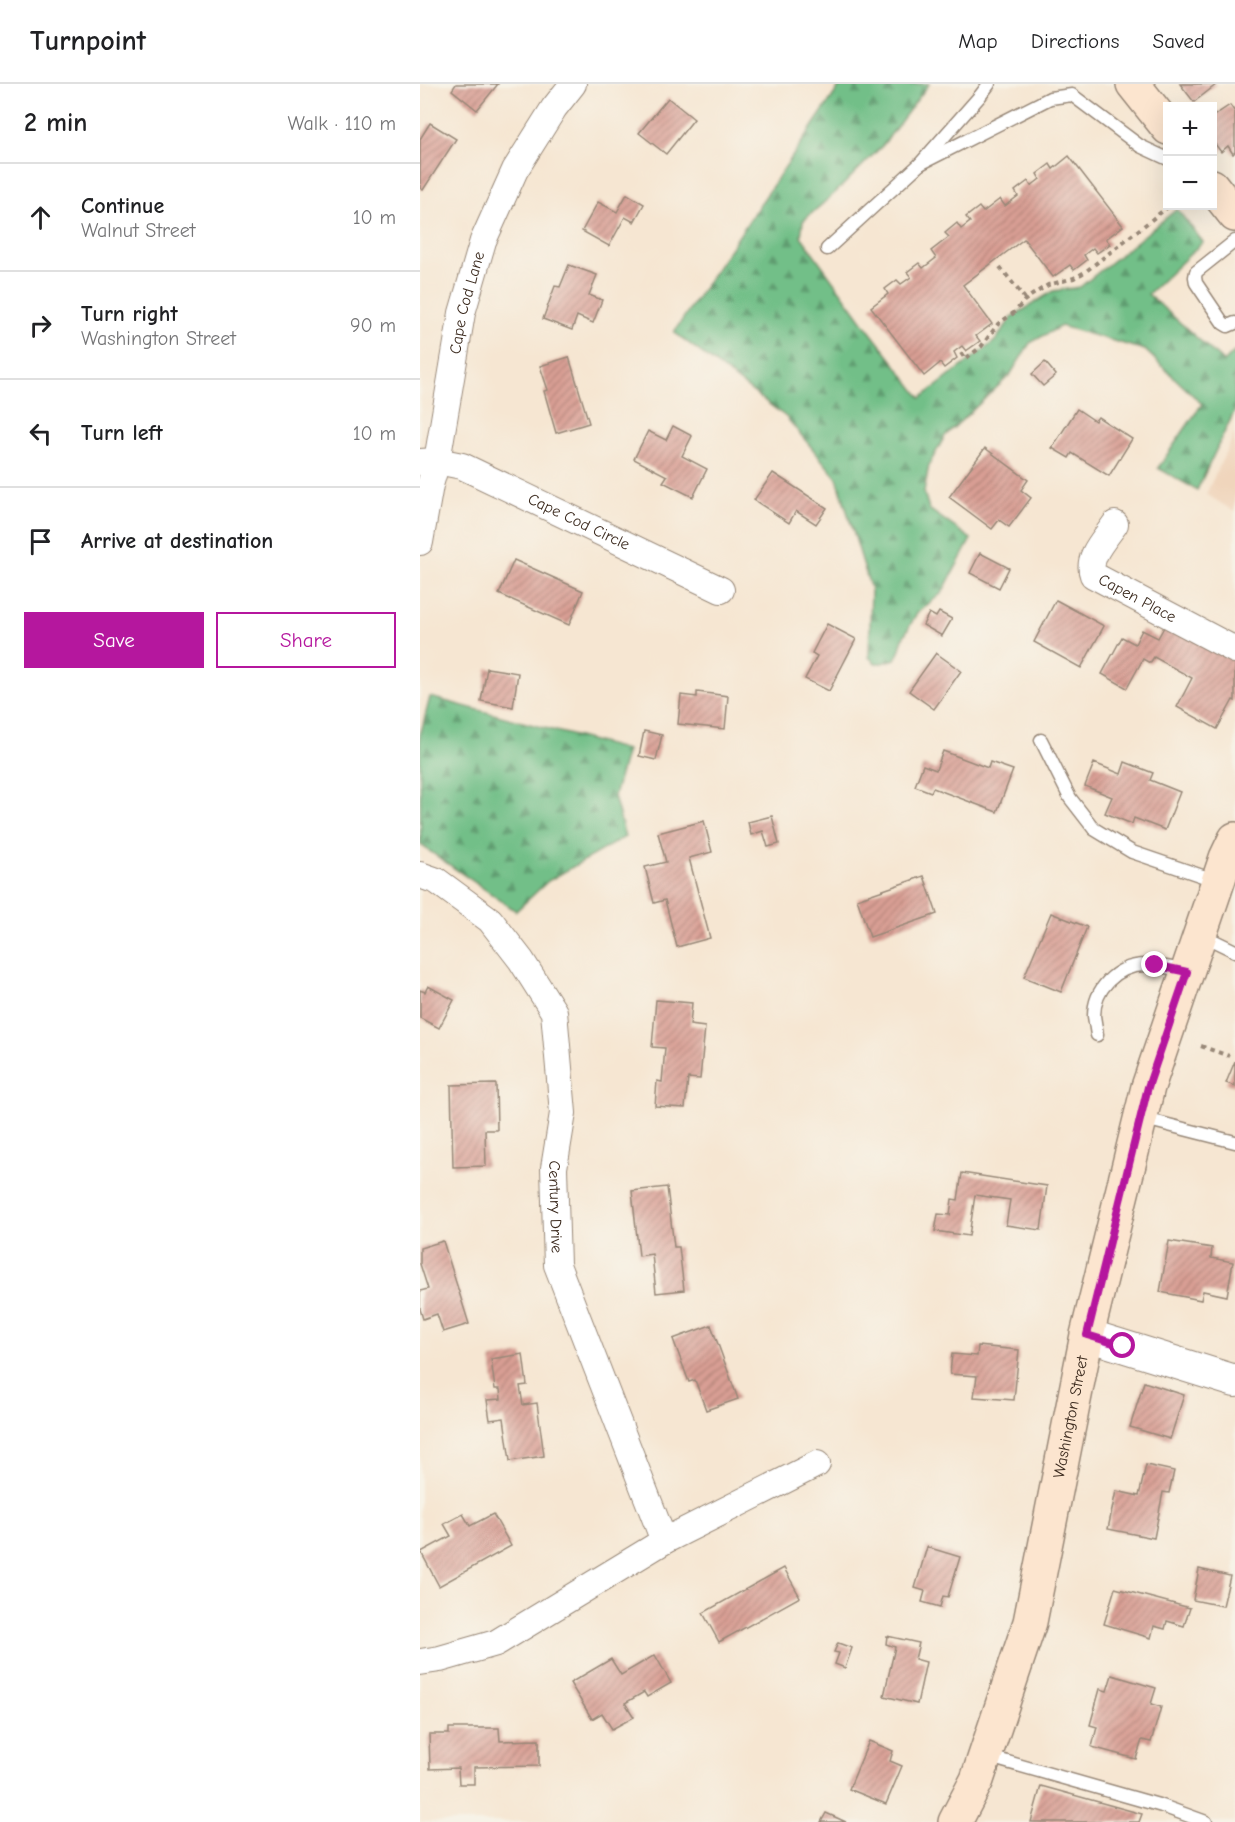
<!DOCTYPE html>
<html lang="en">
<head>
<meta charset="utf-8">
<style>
	:root { --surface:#fff; --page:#f6f6f6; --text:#202124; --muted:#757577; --line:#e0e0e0; --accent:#b5179e }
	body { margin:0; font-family:"Comic Neue",sans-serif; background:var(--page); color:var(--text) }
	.controls { position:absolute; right:18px; top:18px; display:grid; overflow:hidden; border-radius:0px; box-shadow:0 6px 24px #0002 }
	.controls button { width:54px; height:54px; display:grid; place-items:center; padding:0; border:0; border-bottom:2px solid var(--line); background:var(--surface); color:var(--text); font:30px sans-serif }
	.stop { position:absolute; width:18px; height:18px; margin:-14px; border:4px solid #b5179e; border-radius:50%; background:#fff }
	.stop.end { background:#b5179e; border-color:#fff; box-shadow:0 2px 6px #0008 }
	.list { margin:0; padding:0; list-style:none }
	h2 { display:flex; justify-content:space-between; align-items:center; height:78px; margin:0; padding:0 24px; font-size:26px }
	h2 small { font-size:20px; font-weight:400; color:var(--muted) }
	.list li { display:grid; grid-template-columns:39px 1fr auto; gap:18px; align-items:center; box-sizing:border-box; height:108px; padding:0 24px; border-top:2px solid var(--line) }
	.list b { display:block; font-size:22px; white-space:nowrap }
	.list p { margin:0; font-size:20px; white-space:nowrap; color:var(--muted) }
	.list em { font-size:20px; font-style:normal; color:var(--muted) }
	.actions { display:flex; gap:12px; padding:18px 24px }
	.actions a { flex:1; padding:14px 0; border:2px solid var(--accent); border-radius:0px; text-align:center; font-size:21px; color:var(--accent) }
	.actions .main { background:var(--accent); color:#fff }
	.icon { flex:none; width:33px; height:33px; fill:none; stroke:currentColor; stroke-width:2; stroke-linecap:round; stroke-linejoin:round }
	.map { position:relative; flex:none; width:815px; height:1738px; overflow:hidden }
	header { display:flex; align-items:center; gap:36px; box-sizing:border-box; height:84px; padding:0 30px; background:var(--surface); border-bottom:2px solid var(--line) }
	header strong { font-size:28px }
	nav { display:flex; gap:33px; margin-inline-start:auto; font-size:21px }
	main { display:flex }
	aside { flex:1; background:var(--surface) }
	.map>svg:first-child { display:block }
	.built { fill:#f0d5bc }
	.forest { fill:url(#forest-firs); stroke:#567453; stroke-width:1.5 }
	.building { fill:url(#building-hatch) }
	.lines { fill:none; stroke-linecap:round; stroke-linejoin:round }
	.service-casing { stroke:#988878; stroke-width:15 }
	.minor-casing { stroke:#988878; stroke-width:28 }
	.tertiary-casing { stroke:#988878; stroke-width:34 }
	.secondary-casing { stroke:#988878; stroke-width:36 }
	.path { stroke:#988878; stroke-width:4; stroke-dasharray:4.5 4.5; stroke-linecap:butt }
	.service { stroke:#fff; stroke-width:12 }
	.minor { stroke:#fff; stroke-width:26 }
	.tertiary { stroke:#fff; stroke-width:32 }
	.secondary { stroke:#fce5cf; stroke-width:33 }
	.route { stroke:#b5179e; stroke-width:8 }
	.labels { text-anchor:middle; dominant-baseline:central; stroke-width:5; stroke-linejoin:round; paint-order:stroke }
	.street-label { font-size:16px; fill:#3b2a1e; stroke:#f7f3e8 }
</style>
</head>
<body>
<header>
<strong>Turnpoint</strong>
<nav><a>Map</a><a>Directions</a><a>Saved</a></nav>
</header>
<main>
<aside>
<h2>2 min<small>Walk · 110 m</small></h2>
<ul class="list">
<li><svg class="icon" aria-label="ahead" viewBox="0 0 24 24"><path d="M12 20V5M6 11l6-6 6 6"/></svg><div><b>Continue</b><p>Walnut Street</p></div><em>10 m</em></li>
<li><svg class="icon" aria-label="right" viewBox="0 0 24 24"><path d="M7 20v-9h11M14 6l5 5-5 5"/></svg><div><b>Turn right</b><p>Washington Street</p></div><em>90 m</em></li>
<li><svg class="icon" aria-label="left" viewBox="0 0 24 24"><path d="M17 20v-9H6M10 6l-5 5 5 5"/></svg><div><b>Turn left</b></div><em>10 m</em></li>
<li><svg class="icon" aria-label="arrive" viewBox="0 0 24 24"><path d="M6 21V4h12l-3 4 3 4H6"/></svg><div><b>Arrive at destination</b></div></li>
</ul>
<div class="actions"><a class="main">Save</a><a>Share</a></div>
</aside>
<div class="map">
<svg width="815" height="1738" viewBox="0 0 815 1738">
	<defs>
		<pattern id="forest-firs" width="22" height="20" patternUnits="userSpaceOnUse" patternTransform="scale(1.5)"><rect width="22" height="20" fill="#72bf88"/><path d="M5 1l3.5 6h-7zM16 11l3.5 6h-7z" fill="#5f9b6f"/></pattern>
		<pattern id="building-hatch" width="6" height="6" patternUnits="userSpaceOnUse" patternTransform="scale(1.5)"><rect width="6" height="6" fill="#d99f94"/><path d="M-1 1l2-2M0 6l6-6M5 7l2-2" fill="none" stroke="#b18278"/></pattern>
	</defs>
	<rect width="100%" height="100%" fill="#f7f3e8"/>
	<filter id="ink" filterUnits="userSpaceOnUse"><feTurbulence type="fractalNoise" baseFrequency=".0167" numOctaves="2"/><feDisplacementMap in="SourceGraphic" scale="12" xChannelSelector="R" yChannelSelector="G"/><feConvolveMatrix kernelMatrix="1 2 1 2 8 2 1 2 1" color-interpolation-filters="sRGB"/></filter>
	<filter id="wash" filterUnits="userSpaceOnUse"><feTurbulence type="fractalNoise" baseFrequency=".008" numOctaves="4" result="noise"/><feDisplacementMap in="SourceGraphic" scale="24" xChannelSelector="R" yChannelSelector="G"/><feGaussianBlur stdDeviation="1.35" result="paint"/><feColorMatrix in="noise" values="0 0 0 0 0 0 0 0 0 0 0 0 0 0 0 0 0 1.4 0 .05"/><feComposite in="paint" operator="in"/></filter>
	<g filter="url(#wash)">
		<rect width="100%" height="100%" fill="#f6e6d2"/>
		<!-- built -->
		<polygon class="built" points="815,349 815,428 786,410"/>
		<!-- forest -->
		<g class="forest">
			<polygon points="421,0 509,0 463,61 416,108 383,137 381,152 445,241 501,314 575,257 592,233 633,207 660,203 757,125 783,158 728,210 804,278 815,267 815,326 777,406 738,384 782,320 725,266 641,242 610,259 590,291 525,352 509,381 504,408 509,425 551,455 522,509 497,529 483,554 479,568 475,575 462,579 455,579 449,573 451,506 417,394 366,333 254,248"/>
			<polygon points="10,613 207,666 194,712 205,753 128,797 96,827 1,761 0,652"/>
		</g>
		<g id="blocks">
			<!-- building -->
			<g class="building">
				<polygon points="36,0 78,0 57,26 32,6"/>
				<polygon points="760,0 797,0 774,18"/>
				<polygon points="248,14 274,35 246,70 219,49"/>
				<polygon points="810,21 815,28 815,68 813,70 808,62 801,68 792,56 792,47 794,45 792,43 792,33"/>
				<polygon points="10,39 36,55 3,106 0,104 0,55"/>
				<polygon points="649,72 703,142 686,155 690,160 677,169 673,164 664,171 667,176 654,186 650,181 633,193 604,155 543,201 572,240 556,252 560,257 546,267 542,262 534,268 537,274 524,284 520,279 504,292 451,223 468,210 465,205 477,196 481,200 491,193 487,188 499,179 503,184 516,174 511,167 529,153 525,149 537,139 541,145 550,138 546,133 559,123 563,128 580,115 585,122 598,112 595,107 608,97 611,102 620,95 617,90 630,80 633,85"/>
				<polygon points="207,110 224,120 214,138 205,133 189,162 162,147 178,118 197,128"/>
				<polygon points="149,181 177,191 169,211 182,216 173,239 157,232 152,246 123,235 135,202 140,203"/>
				<polygon points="149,273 169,339 136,349 124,307 128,306 120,282"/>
				<polygon points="625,278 636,291 623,302 612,290"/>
				<polygon points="657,325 675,337 678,333 712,355 689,392 652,369 649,374 632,364"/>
				<polygon points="253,342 272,352 262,372 287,385 273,413 243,398 247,392 214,375 228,347 246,356"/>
				<polygon points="565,364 608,396 601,406 611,414 589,443 579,436 572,445 529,413"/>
				<polygon points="353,389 407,424 396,440 376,427 369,439 334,416"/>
				<polygon points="560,469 589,484 579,504 550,489"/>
				<polygon points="94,476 163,507 149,541 79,510"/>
				<polygon points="636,516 684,542 661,584 614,558"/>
				<polygon points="519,528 532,535 522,552 503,541 509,529 516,533"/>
				<polygon points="749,534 815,576 815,617 813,616 797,645 757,623 772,594 734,573 730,579 723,575 707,604 682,590 702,553 715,560 722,546 738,554"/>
				<polygon points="407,540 436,555 409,607 385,595 397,572 392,569"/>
				<polygon points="516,569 541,587 514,625 489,607"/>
				<polygon points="67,584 98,589 93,623 61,617"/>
				<polygon points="277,608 308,612 305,645 258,640 261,611 277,613"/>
				<polygon points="224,647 242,651 236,676 219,672"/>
				<polygon points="523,667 568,684 570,678 593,686 577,728 513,704 511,708 495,702 503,681 516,686"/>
				<polygon points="705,678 733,689 730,696 760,708 745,746 714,734 712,740 685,729 692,713 665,702 674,679 701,690"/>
				<polygon points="352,732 359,760 348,763 343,747 331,751 328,738"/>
				<polygon points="284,737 292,768 269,774 290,854 257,863 245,816 234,819 225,783 246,778 238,749"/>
				<polygon points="504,792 517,830 450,853 437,815"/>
				<polygon points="631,829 667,843 641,908 604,893"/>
				<polygon points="8,902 34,916 19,944 0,934 0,906 5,908"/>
				<polygon points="236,916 272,919 270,941 285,943 280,995 268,994 265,1024 235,1022 237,997 242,998 245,964 232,963"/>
				<polygon points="815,977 815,1002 806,999"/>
				<polygon points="76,1000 77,1046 65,1046 66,1082 33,1083 31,1001"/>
				<polygon points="542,1089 627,1102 621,1146 586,1141 590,1116 555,1111 549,1152 515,1147 518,1130 530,1131 532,1115 538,1116"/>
				<polygon points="247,1103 254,1163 259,1163 264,1206 236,1209 232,1170 219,1172 212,1107"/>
				<polygon points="23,1157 49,1240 23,1248 17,1230 3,1235 0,1225 0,1207 8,1205 0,1180 0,1164"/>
				<polygon points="749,1157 792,1164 791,1174 813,1178 807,1212 783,1207 781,1216 740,1208"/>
				<polygon points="291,1241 318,1315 286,1326 275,1296 269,1298 253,1255"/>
				<polygon points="558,1262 599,1266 594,1316 554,1313 557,1292 530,1290 532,1270 557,1272"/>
				<polygon points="103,1270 107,1301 100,1302 103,1321 117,1319 124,1372 90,1377 84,1334 70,1336 67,1316 81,1315 80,1305 75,1305 71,1275"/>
				<polygon points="724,1298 764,1311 750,1355 710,1343"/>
				<polygon points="726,1381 754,1387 749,1409 743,1408 734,1454 688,1445 696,1407 719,1412"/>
				<polygon points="43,1430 50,1442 73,1430 91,1462 19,1502 1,1468 31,1452 24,1440"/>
				<polygon points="507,1463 540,1473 528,1513 523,1512 520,1523 502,1518 505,1507 495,1504"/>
				<polygon points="364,1484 380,1513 299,1558 283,1529"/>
				<polygon points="779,1485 810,1492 803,1522 773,1516"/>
				<polygon points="695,1504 770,1524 764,1542 747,1537 745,1545 734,1542 731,1554 684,1540"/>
				<polygon points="467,1552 499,1559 495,1575 506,1578 497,1620 464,1612 475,1563 466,1560"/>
				<polygon points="418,1559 432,1564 425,1584 415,1580 419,1569 414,1568"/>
				<polygon points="235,1571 251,1599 227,1613 224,1608 205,1619 214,1633 192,1645 182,1629 172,1635 150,1599 191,1575 201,1591"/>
				<polygon points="692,1591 736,1604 731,1620 741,1623 731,1658 722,1656 716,1675 672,1663 677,1643 670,1641 680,1605 687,1607"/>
				<polygon points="29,1644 79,1644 80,1657 119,1656 119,1682 54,1683 54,1700 39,1700 38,1684 10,1685 9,1650 29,1650"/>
				<polygon points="449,1657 473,1667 470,1677 482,1682 466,1720 429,1705"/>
				<polygon points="621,1702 722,1730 719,1738 611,1738"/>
				<polygon points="406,1729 426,1738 401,1738"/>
			</g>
		</g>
	</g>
	<g filter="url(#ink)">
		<use href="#blocks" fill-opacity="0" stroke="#988878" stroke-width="1.5"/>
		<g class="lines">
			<defs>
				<g id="service">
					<polyline points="500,80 630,14 652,11 720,62 748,75"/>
					<polyline points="815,157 776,188 775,193 776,199 803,239 808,242 815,239"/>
					<polyline points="407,165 500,80 560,12 569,0"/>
					<polyline points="621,656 650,714 674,745 712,768 797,797"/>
					<polyline points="782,851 815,867"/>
					<path d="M 677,951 C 676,945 675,938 674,932 C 674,905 696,882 724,881 C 738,880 752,884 765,887"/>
					<polyline points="721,1034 815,1058"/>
					<polyline points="566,1672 742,1722 786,1738"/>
				</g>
				<g id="minor">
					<path id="s1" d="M 0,378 L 17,377 L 42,382 L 301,506"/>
					<path id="s2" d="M 695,440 C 685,455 666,473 673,491 L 815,566"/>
					<path id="s3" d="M 0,458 L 10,401 L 17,377 L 42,229 L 63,157 L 95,86 L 134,24 L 153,0"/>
					<path id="s4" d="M 0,791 L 17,797 L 70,836 L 101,876 L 134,928 L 143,1029 L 134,1084 L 137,1181 L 244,1457 L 76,1559 L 20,1575 L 0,1578"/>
					<polyline points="244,1457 397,1380"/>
				</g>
				<polyline id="tertiary" points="667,1251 815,1297"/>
				<g id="secondary">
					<polyline points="713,0 748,44"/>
					<polyline points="792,102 815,131"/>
					<path id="s5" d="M 535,1738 L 557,1696 L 610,1538 L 667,1251 L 728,1003 L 806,774 L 815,755"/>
				</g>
			</defs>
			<!-- service casing -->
			<use href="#service" class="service-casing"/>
			<!-- minor casing -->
			<use href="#minor" class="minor-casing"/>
			<!-- tertiary casing -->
			<use href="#tertiary" class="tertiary-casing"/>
			<!-- secondary casing -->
			<use href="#secondary" class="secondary-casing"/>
			<!-- path -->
			<g class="path">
				<polyline points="580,183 606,216"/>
				<polyline points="541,269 545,275 561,263 578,240 595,228 604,217 612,211 628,201 654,194 665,188 749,122"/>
				<polyline points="781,962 809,972"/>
			</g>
			<!-- service -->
			<use href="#service" class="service"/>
			<!-- minor -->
			<use href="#minor" class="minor"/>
			<!-- tertiary -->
			<use href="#tertiary" class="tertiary"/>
			<!-- secondary -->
			<use href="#secondary" class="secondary"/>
		</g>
	</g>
	<g class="lines" filter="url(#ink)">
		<!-- route -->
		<polyline class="route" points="703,1262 667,1251 728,1003 767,888 735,881"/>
	</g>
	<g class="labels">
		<!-- street labels -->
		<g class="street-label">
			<text stroke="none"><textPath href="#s3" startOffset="244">Cape Cod Lane</textPath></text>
			<text stroke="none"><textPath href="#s1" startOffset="172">Cape Cod Circle</textPath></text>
			<text stroke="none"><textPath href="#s2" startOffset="108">Capen Place</textPath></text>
			<text stroke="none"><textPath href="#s4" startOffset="392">Century Drive</textPath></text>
			<text stroke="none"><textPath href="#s5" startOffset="423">Washington Street</textPath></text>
		</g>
	</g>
</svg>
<div class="controls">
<button>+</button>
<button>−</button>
</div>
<div class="stop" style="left:703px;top:1262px"></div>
<div class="stop end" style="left:735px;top:881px"></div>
</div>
</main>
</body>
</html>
